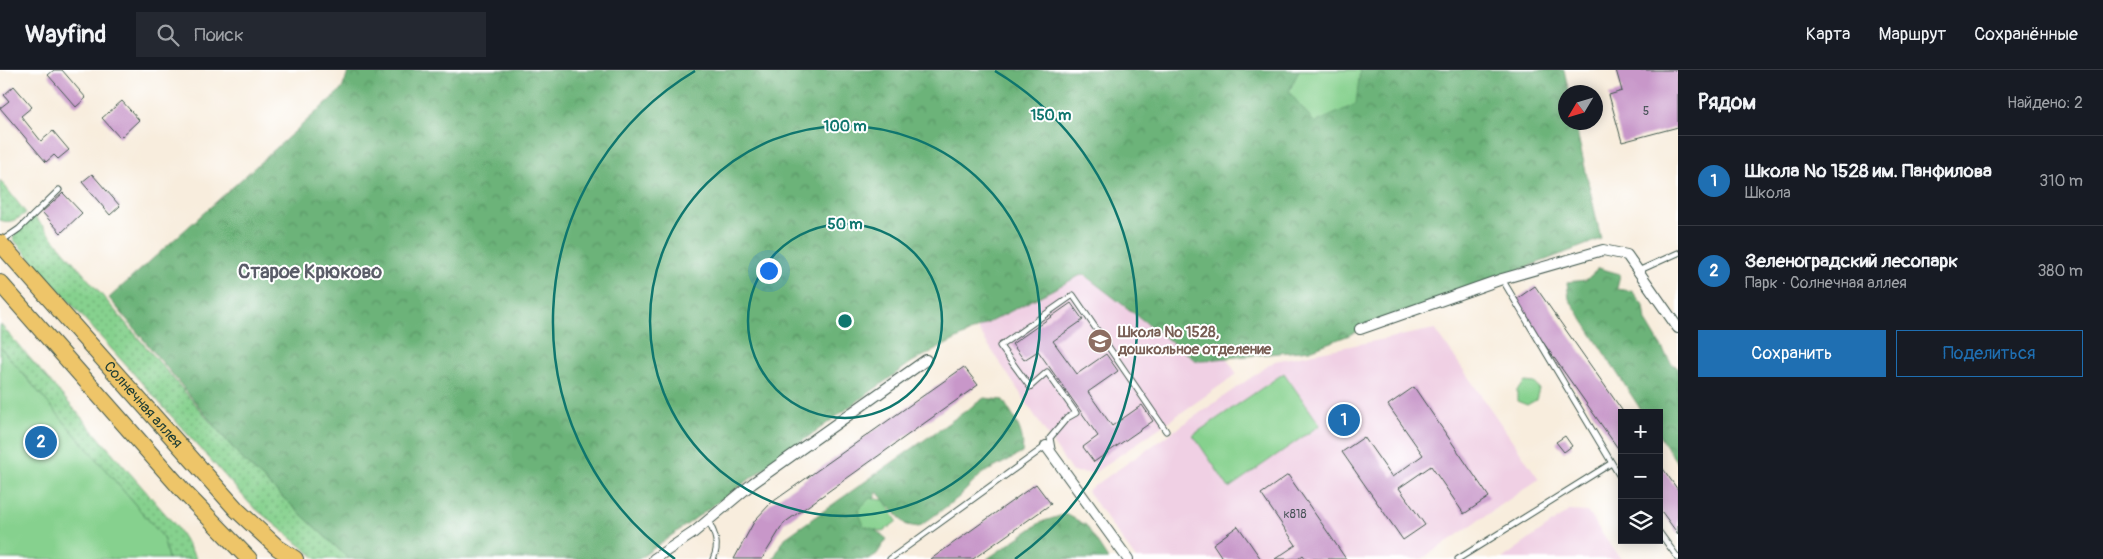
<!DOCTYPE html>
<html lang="ru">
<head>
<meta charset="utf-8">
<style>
	:root { --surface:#171b24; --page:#242831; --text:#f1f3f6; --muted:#9ea1a6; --line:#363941; --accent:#1f6fb2 }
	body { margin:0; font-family:Pangolin,sans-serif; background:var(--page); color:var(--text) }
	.controls { position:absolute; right:15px; bottom:15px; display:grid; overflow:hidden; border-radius:0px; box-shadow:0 2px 12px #0003 }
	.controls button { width:45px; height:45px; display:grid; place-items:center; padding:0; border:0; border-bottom:1px solid var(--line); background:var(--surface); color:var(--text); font:25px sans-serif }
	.compass { position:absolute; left:1558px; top:15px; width:45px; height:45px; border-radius:50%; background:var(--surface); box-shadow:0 2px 12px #0003; rotate:232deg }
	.you { position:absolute; left:768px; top:200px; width:18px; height:18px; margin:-12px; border:4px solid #fff; border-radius:50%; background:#1a73e8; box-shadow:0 0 0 8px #1a73e833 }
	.badge { display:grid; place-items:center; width:32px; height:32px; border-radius:50%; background:var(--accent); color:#fff; font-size:16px; font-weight:700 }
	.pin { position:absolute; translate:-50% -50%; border:2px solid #fff; box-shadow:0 1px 5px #0006 }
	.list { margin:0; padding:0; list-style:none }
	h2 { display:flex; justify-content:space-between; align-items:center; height:65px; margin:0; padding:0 20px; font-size:21px }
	h2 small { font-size:16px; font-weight:400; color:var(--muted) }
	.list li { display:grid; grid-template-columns:32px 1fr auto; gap:15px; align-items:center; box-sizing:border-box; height:90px; padding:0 20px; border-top:1px solid var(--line) }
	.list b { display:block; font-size:19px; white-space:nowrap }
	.list p { margin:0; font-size:16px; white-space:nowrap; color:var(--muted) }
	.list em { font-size:16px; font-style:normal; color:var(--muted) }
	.actions { display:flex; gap:10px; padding:15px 20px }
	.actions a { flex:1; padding:11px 0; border:1px solid var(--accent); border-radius:0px; text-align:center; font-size:18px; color:var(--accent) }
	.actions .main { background:var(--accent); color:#fff }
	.icon { flex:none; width:28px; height:28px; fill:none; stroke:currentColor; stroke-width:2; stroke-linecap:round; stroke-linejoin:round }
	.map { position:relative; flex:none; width:1678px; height:489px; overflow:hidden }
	header { display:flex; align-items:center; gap:30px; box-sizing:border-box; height:70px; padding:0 25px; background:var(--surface); border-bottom:1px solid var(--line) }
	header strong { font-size:24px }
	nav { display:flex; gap:28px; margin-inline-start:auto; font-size:18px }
	.search { width:350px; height:45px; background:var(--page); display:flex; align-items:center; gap:12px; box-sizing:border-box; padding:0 18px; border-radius:0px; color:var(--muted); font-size:19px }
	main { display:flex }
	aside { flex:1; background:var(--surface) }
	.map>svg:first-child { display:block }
	.built { fill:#f0d0e4 }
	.grass { fill:url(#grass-dots); stroke:#528761 }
	.forest { fill:url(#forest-crowns); stroke:#467856 }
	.park { fill:#86d18e; stroke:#528761 }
	.building { fill:#c897c9 }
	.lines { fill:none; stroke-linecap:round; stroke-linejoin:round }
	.service-casing { stroke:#40574d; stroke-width:7 }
	.minor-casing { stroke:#40574d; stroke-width:12 }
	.primary-casing { stroke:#40574d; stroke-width:18 }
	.service { stroke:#fff; stroke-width:5 }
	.minor { stroke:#fff; stroke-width:10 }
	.primary { stroke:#eec569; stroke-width:16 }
	.ring { fill:none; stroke:#0f766e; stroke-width:2.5 }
	.labels { text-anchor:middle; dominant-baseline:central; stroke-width:4; stroke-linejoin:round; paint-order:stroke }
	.number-label { font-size:12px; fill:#495459 }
	.education-label { font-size:15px; font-weight:bold; fill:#785e54; stroke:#fff; text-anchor:start }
	.street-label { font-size:15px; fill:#1f3d34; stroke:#fff }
	.district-label { font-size:20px; font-weight:bold; fill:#5a5c68; stroke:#fff }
	.centre { fill:#0f766e; stroke:#fff; stroke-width:2.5 }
	.ring-label { font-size:15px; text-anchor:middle; font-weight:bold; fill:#0f766e; stroke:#fff; stroke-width:4; stroke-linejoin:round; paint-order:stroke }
</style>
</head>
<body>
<header>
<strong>Wayfind</strong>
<div class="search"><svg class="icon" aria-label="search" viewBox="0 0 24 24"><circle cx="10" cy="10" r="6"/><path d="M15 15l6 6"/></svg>Поиск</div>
<nav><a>Карта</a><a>Маршрут</a><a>Сохранённые</a></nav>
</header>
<main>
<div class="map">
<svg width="1678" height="489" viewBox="0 0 1678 489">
	<defs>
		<pattern id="grass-dots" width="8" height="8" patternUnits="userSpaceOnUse" patternTransform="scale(1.25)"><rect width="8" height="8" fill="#86d18e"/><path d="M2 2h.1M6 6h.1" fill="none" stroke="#6dab75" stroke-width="1.8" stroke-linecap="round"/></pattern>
		<pattern id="forest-crowns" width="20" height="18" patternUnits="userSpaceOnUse" patternTransform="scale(1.25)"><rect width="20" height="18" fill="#6cb379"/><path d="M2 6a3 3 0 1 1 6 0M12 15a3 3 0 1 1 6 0" fill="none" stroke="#589364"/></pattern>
	</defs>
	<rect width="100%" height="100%" fill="#fff"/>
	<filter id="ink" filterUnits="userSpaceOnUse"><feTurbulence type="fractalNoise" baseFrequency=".02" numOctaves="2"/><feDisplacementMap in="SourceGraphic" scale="10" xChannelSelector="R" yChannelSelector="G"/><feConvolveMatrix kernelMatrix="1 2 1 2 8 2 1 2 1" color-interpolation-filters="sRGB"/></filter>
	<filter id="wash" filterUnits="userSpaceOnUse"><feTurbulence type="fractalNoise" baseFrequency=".0096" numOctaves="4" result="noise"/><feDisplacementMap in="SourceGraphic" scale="20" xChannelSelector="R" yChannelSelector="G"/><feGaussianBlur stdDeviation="1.12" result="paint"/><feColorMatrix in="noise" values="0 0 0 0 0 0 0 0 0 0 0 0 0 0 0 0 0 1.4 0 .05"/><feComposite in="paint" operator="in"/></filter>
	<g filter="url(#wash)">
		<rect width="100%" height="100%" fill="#f8eddd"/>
		<!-- built -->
		<g class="built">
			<polygon points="1072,141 1178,217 1237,304 1094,403 1072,402 964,238"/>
			<polygon points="1435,259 1539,409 1422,489 1136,489 1087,421 1275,291"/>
			<polygon points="1569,441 1587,442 1621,489 1502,489"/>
		</g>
		<!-- grass -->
		<g class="grass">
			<path d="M 0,110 L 26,143 C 18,149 10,154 0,150 Z"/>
			<polygon points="34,146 243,390 349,489 317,489 251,435 13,169 14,165"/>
			<polygon points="0,254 176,456 197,489 168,489 163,467 0,277"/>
		</g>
		<!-- forest -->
		<g class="forest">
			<polygon points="349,0 1564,0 1569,22 1566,22 1566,52 1575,53 1601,169 1310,280 1196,291 1083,204 912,292 639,489 349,489 243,390 109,228 342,19"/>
			<polygon points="1599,198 1620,204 1617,219 1632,221 1644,236 1646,251 1671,293 1678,297 1678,394 1659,366 1659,343 1643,343 1569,229 1567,212 1586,210"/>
			<path d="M 984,328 L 1003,330 C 1013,347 1026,362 1022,383 L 982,404 L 959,427 L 919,457 L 906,455 L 877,422 L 865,452 L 887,469 L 877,484 L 869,489 L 773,489 L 785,468 Z"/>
			<polygon points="1066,444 1086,455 1108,489 987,489 1041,452"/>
		</g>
		<!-- park -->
		<g class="park">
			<polygon points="1299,0 1360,0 1356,34 1315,53 1289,22"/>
			<polygon points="0,277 163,467 168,489 0,489"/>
			<polygon points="1284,303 1320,355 1229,418 1193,365"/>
			<polygon points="1525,312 1535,313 1539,319 1536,330 1527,335 1517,331 1517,320"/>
			<polygon points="870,428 884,430 897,451 883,462 864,456 858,440"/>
		</g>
		<g id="blocks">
			<!-- building -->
			<g class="building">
				<polygon points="54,0 62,0 86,28 76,37 48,5"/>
				<polygon points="1616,0 1678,0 1678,57 1622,72 1609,25 1622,21"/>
				<polygon points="14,16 32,37 21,46 41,71 53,61 69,80 58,89 54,85 46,92 0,38 9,31 4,25"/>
				<polygon points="122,31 139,50 120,68 102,48"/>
				<polygon points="92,104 120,136 110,145 82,112"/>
				<polygon points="63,123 82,143 61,163 42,142"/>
				<polygon points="1535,216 1624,343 1622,343 1622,384 1514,231"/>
				<polygon points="1071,233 1083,250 1053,271 1077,304 1106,284 1118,301 1088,322 1112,356 1142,335 1153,351 1094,392 1083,377 1098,366 1038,281 1024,290 1012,274"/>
				<polygon points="964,297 978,315 784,453 762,489 734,489 755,450 771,433"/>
				<polygon points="1414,317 1489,427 1464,444 1431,396 1399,418 1425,455 1403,470 1342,382 1364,367 1392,407 1423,385 1388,335"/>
				<polygon points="1565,366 1572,376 1564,382 1556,372"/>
				<polygon points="1659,393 1678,420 1678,464 1659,438"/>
				<polygon points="1288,405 1329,464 1346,489 1306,489 1303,485 1298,489 1275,489 1296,475 1261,424"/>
				<polygon points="1036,414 1051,434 973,489 931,489"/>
				<polygon points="1238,456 1261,489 1223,489 1213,474"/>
			</g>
		</g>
	</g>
	<g filter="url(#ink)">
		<use href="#blocks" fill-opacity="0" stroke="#40574d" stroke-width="1"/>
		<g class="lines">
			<defs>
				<g id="service">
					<polyline points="0,172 19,159 59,120"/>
					<polyline points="1638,201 1678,183"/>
					<polyline points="1502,209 1622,410"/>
					<polyline points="1052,379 1050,368 1067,348 1076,343 1047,302 1030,317 1000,276 1073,225 1166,361"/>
					<path d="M 708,450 C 715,464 720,475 713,489"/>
					<polyline points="1659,462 1678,488"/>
					<polyline points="890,489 1046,376"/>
					<polyline points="1458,489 1610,394"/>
				</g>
				<g id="minor">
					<polyline points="1360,259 1502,209 1603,180 1627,185 1678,258"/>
					<polyline points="1046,376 1128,489"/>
					<polyline points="654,489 693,463 753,413 926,290"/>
				</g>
				<g id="primary">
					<path id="s1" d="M 0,173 L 237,440 L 278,478 L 295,489"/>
					<polyline points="0,213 184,422 249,489"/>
				</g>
			</defs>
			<!-- service casing -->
			<use href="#service" class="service-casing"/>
			<!-- minor casing -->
			<use href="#minor" class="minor-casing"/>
			<!-- primary casing -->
			<use href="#primary" class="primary-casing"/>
			<!-- service -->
			<use href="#service" class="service"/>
			<!-- minor -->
			<use href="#minor" class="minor"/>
			<!-- primary -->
			<use href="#primary" class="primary"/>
		</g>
	</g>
	<!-- distance rings -->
	<g class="ring">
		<circle cx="845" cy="251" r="97"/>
		<circle cx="845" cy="251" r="195"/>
		<path d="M675 489A292 292 0 0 1 695 1M995 1A292 292 0 0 1 1015 489"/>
	</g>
	<!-- icons -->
	<defs>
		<symbol id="school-disc" viewBox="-11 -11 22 22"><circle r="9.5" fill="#8d6e63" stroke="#fff"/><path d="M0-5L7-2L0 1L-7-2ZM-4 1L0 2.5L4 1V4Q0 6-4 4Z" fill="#fff"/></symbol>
	</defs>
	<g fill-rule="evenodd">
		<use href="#school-disc" x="1086" y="257" width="28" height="28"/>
	</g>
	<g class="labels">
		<!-- number labels -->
		<g class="number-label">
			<text x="1646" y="41">5</text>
			<text x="1295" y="444">к818</text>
		</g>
		<!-- education labels -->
		<g class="education-label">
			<text x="1118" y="262">Школа № 1528,<tspan x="1118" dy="17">дошкольное отделение</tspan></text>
		</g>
		<!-- street labels -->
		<g class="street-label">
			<text stroke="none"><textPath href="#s1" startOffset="216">Солнечная аллея</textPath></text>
		</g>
		<!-- district labels -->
		<g class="district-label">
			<text x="310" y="201">Старое Крюково</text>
		</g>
	</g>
	<circle cx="845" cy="251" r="8" class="centre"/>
	<g class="ring-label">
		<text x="1051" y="50">150 m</text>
		<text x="845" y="61">100 m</text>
		<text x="845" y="159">50 m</text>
	</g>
</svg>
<div class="controls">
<button>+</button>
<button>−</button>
<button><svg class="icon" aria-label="layers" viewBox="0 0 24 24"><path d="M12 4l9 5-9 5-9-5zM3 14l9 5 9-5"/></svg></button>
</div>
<svg class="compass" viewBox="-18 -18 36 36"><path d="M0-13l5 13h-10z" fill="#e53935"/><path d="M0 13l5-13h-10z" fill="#9ea1a6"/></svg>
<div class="you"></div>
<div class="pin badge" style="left:1344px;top:350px">1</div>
<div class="pin badge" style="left:41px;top:372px">2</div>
</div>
<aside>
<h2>Рядом<small>Найдено: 2</small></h2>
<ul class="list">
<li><span class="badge">1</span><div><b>Школа № 1528 им. Панфилова</b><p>Школа</p></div><em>310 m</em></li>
<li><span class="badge">2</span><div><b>Зеленоградский лесопарк</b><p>Парк · Солнечная аллея</p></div><em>380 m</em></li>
</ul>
<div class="actions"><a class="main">Сохранить</a><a>Поделиться</a></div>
</aside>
</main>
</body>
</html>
